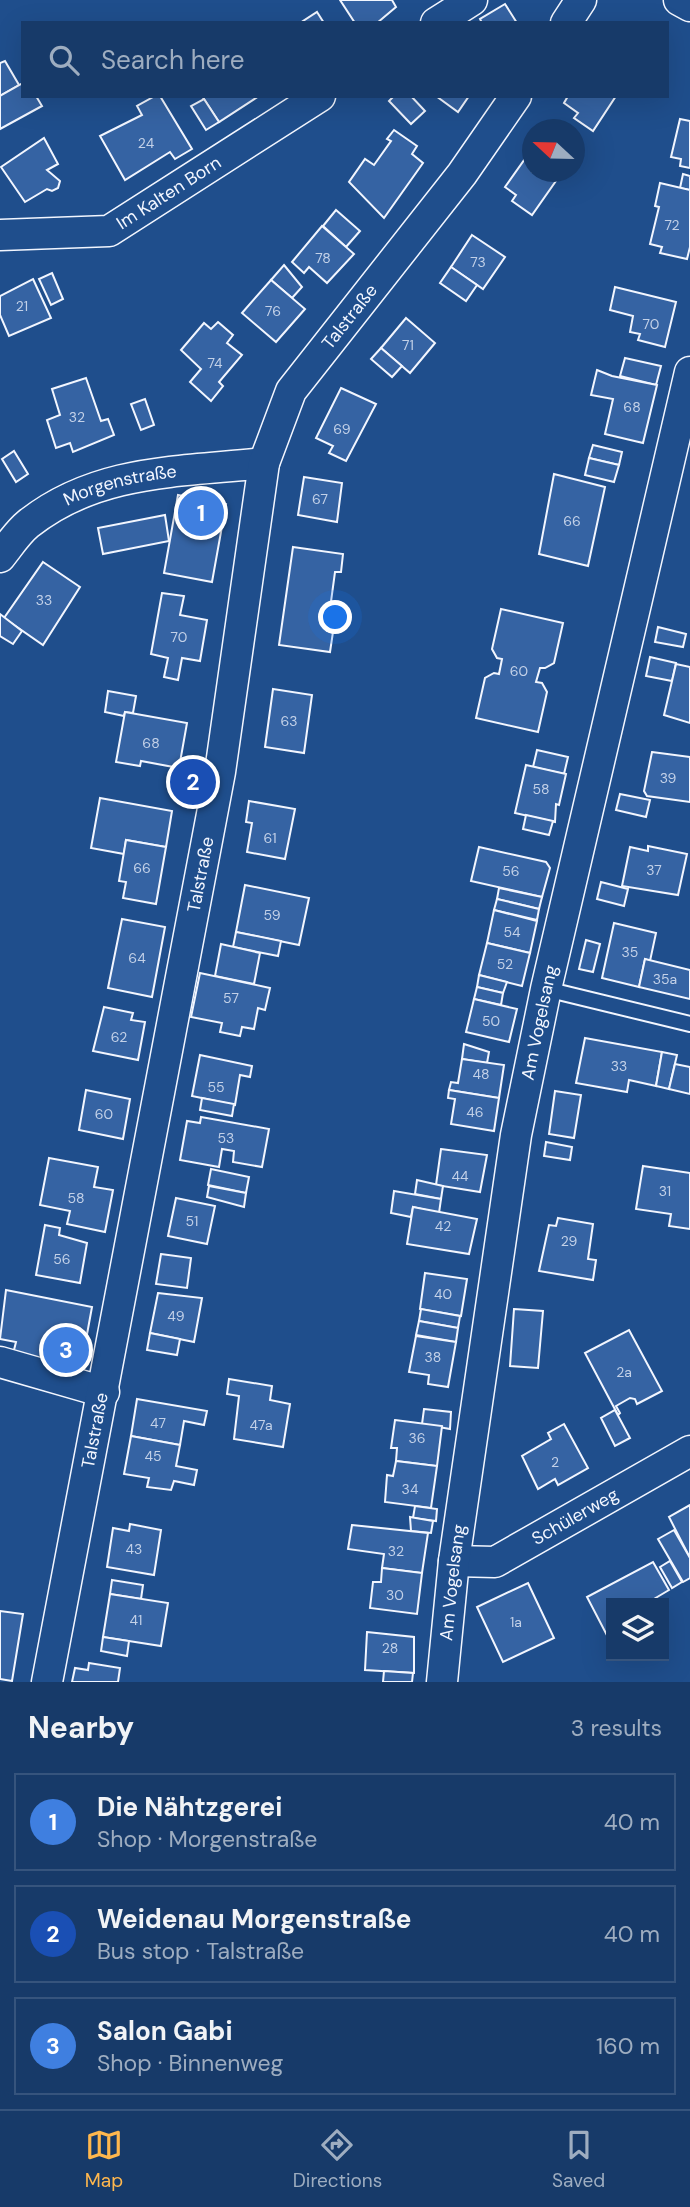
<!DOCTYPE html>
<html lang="en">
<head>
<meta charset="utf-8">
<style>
	:root { --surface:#173a69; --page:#20416f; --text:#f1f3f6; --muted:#9eadc0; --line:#36547d; --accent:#ffb74d }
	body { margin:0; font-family:"DM Sans",sans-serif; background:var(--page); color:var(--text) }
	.controls { position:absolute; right:21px; bottom:21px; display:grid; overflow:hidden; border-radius:0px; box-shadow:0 7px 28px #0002 }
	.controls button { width:63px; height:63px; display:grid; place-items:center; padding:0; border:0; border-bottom:2px solid var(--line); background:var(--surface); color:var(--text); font:35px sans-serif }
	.compass { position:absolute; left:522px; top:119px; width:63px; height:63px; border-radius:50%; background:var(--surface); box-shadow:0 7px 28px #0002; rotate:292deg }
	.you { position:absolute; left:336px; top:618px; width:24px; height:24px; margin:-18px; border:5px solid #fff; border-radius:50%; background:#1a73e8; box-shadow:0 0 0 10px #1a73e833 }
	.badge { display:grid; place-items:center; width:46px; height:46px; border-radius:50%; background:var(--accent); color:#fff; font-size:23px; font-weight:700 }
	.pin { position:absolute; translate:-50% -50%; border:4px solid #fff; box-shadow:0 2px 7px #0006 }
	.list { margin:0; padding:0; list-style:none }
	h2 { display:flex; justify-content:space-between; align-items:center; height:91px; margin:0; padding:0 28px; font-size:30px }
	h2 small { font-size:23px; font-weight:400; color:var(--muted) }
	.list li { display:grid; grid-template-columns:46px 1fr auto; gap:21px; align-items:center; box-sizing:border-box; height:98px; margin:0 14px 14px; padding:0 14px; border:2px solid var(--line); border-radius:0px }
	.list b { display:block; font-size:26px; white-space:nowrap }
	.list p { margin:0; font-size:23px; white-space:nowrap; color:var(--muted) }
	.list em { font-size:23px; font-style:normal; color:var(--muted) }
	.icon { flex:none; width:38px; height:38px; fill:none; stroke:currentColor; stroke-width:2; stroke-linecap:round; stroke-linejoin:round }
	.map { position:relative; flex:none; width:690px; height:1682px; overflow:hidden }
	.search { position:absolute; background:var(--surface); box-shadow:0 7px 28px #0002; left:21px; right:21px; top:21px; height:77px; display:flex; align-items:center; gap:18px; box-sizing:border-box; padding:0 24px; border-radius:0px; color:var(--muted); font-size:26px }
	.sheet { height:427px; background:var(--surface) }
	nav { display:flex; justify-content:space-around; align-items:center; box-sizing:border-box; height:98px; border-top:2px solid var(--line); background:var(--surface); font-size:19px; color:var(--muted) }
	nav a { display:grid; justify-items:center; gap:4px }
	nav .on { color:var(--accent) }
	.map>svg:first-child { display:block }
	.building { fill:#3563a3; stroke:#f2f6ff; stroke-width:2 }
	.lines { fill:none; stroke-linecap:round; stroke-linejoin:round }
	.lane-casing { stroke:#f2f6ff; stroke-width:18 }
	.street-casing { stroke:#f2f6ff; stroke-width:33 }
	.lane { stroke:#1f4e8c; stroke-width:14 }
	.street { stroke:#1f4e8c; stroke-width:30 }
	.labels { text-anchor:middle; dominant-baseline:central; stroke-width:5; stroke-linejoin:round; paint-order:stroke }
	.number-label { font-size:14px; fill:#c3d1e8 }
	.street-label { font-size:18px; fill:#f2f6ff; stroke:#1f4e8c }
</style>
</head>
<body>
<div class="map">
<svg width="690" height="1682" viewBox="0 0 690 1682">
	<rect width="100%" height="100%" fill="#1f4e8c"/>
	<!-- building -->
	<g class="building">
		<polygon points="340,0 392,0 396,7 377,23 355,23"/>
		<polygon points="505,4 517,23 482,23 480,19"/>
		<polygon points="317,12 324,23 300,23"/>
		<polygon points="5,61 19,85 0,96 0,63"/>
		<polygon points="23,83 23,96 36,96 42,106 0,129 0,96"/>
		<polygon points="155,96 160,96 192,149 175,159 170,152 125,180 100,136 142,115 137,106"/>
		<polygon points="202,96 259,96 219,122"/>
		<polygon points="394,96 411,96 425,111 411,124 389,101"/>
		<polygon points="436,96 469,96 458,112"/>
		<polygon points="568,96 616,96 593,131 574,118 578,113 564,103"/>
		<polygon points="204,99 219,122 206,130 191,106"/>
		<polygon points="680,119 690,121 690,168 680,166 681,159 671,157"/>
		<polygon points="394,130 417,146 412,154 423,163 384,218 349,182 365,159 374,165 391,141 387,139"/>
		<polygon points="44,138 58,164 47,170 60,181 58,188 52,191 47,189 25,202 1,167"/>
		<polygon points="527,156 532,160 532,172 549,172 558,178 532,215 512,201 516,195 505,187"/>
		<polygon points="683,174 690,176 690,190 680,188"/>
		<polygon points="660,183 690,190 690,247 687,259 660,253 662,247 650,244 659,207 655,206"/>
		<polygon points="336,210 360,231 346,247 323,226"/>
		<polygon points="322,226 354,254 327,283 309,267 304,273 292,262"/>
		<polygon points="472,235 505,257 483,289 451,267"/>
		<polygon points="284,265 302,287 292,298 271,280"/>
		<polygon points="451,267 477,285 466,301 440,283"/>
		<polygon points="52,273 63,299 51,305 39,279"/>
		<polygon points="33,279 51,318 9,336 0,315 0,296"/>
		<polygon points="271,280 305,309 276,342 242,313"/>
		<polygon points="615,287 676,302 665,347 638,340 640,334 630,332 633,316 610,310"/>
		<polygon points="406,318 435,343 410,373 381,348"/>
		<polygon points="218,322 233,335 227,343 242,355 219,382 223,386 211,401 190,382 201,369 181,350 204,323 211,329"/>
		<polygon points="381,348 402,366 392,377 371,359"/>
		<polygon points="625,358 661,366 656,385 620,376"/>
		<polygon points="597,370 612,376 657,385 643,443 605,434 613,399 591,395"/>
		<polygon points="86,378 101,421 108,419 114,435 73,452 70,443 56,448 47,420 60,415 52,389"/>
		<polygon points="341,388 376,404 346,461 329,453 333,446 316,438"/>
		<polygon points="145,399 154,425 141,430 131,404"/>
		<polygon points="593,445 622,452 619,465 589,458"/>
		<polygon points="14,451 28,474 16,482 2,459"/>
		<polygon points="589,458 619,465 614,482 585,475"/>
		<polygon points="554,474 605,487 588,566 539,554"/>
		<polygon points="304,477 342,483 337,522 298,515"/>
		<polygon points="178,495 226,504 212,582 164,573"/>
		<polygon points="165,515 169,541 103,554 98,528"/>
		<polygon points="293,547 343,554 341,572 335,572 327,631 333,632 330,652 279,645"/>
		<polygon points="43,562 80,587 43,645 4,618"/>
		<polygon points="162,593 184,596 180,615 207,620 200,661 182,658 178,680 164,677 168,658 151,654"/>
		<polygon points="501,609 563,623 554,663 545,668 540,668 536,682 542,683 547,692 538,732 476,718 485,678 494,673 499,674 502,659 497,658 492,649"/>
		<polygon points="0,614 22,631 13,644 0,636"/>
		<polygon points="658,627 686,634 683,647 655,642"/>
		<polygon points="650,657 676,663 672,681 646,676"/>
		<polygon points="676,664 690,667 690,723 664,715"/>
		<polygon points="273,689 312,695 304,753 265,747"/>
		<polygon points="108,691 136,696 133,713 125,712 124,716 105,712"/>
		<polygon points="125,712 187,723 179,768 141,761 140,766 116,762"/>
		<polygon points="537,750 568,757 564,774 533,767"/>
		<polygon points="652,752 690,757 690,802 647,796 644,791"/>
		<polygon points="526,765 566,774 559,805 556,804 555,822 515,813"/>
		<polygon points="620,794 650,800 646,817 616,810"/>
		<polygon points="100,798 172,811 166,847 126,840 124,854 91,848"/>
		<polygon points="249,801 295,809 285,859 247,852 252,823 246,822"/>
		<polygon points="526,815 553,821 549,835 523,829"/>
		<polygon points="126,840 166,847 156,904 123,898 126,882 119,881"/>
		<polygon points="648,846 687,854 678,895 622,886 630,847 648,851"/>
		<polygon points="479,847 546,862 550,868 542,897 471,881"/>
		<polygon points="601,882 628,889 624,906 597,899"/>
		<polygon points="245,885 309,898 299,945 236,932"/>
		<polygon points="499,888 542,897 539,909 497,899"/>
		<polygon points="497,899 539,909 537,920 494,910"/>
		<polygon points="494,910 537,921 530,953 487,943"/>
		<polygon points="122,919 165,927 152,997 108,988"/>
		<polygon points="614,923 656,933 650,961 645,959 639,987 602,978"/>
		<polygon points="236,932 281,941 278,956 233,947"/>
		<polygon points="586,940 600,944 593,972 579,969"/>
		<polygon points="487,943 530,953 522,986 479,975"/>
		<polygon points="221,944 260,953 254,984 215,976"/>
		<polygon points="645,959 690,970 690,999 639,987"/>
		<polygon points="200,973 270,988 265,1010 258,1008 254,1029 242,1027 240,1036 220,1032 222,1023 191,1017"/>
		<polygon points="479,975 507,982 503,993 477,987"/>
		<polygon points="477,987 503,993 501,1005 474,999"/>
		<polygon points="474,999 517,1009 509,1042 466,1032"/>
		<polygon points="104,1007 133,1013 131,1020 145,1022 138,1060 93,1051"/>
		<polygon points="585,1038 662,1052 656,1086 629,1080 627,1092 576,1083"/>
		<polygon points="464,1044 489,1052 487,1063 462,1059"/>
		<polygon points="662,1052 677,1055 669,1089 656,1086"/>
		<polygon points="200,1055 252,1066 250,1077 240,1075 235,1105 192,1096"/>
		<polygon points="462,1059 504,1065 499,1098 449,1090 451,1082 458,1083"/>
		<polygon points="675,1064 690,1067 690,1094 669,1089"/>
		<polygon points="86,1090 130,1099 123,1139 79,1130"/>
		<polygon points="449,1090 499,1098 494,1131 451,1124 455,1099 448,1098"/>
		<polygon points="555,1091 581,1095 574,1138 549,1134"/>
		<polygon points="202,1098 234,1104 232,1116 200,1110"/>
		<polygon points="201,1117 269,1129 262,1167 233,1162 234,1151 222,1149 219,1167 180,1160 187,1121 200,1123"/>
		<polygon points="546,1142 572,1147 570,1160 544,1156"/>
		<polygon points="441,1149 487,1155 480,1192 436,1185"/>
		<polygon points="49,1158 98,1167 94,1187 113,1190 105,1232 67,1224 70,1211 40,1205"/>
		<polygon points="643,1166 690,1173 690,1229 669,1226 671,1214 636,1209"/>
		<polygon points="211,1169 249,1177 246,1193 208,1185"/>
		<polygon points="417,1180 443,1186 441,1199 415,1194"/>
		<polygon points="209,1186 246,1193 244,1207 207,1197"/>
		<polygon points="394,1191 441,1199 439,1213 413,1207 411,1217 391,1213"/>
		<polygon points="176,1198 215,1206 207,1244 168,1236"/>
		<polygon points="413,1207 477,1219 469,1254 407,1244"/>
		<polygon points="558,1218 593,1224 588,1259 596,1260 593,1280 539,1271 549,1225 556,1226"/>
		<polygon points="45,1225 60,1228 59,1235 87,1243 80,1283 36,1275"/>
		<polygon points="161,1254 191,1258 187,1288 156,1284"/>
		<polygon points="425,1273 467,1279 461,1316 420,1309"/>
		<polygon points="6,1290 92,1307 81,1367 13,1354 16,1342 0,1339"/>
		<polygon points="158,1293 202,1298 194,1342 150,1333"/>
		<polygon points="421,1309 460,1316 458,1328 419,1321"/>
		<polygon points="514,1309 543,1311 538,1368 510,1366"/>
		<polygon points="419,1321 458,1328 456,1342 416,1335"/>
		<polygon points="629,1330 662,1391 637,1404 635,1399 630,1398 616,1406 620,1413 618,1415 585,1353"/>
		<polygon points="150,1333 180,1339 177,1355 147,1350"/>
		<polygon points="416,1336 456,1342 448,1387 428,1384 429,1375 409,1372"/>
		<polygon points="229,1379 272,1386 270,1400 290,1404 283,1447 234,1439 239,1396 227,1394"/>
		<polygon points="137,1399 207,1411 204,1425 184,1421 180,1445 131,1436"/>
		<polygon points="424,1409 451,1412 450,1429 422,1424"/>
		<polygon points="615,1410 630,1438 615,1446 601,1418"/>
		<polygon points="395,1420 442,1426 437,1466 396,1461 397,1448 391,1448"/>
		<polygon points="564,1424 588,1468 558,1485 555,1479 538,1489 522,1456 551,1439 548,1433"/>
		<polygon points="131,1436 180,1445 176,1466 197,1470 194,1485 174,1481 171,1490 147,1487 149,1478 124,1474"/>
		<polygon points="396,1461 437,1466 431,1508 385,1502 387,1475 393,1476"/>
		<polygon points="690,1505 690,1558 669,1517"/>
		<polygon points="415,1506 437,1509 436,1521 413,1518"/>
		<polygon points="410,1517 433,1521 431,1533 411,1531"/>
		<polygon points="130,1524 161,1530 154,1575 107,1567 113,1528 129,1531"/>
		<polygon points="352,1525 428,1533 422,1573 382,1568 384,1554 348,1549"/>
		<polygon points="674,1530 690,1558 690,1578 683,1582 658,1539"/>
		<polygon points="670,1561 682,1582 672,1588 660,1567"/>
		<polygon points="653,1562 669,1590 647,1603 611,1603 611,1643 587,1597"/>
		<polygon points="382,1568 422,1573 417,1614 370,1608 373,1582 381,1582"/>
		<polygon points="112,1580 143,1585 141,1599 110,1594"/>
		<polygon points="528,1583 554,1638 503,1662 477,1607"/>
		<polygon points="110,1594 168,1603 161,1646 103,1637"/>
		<polygon points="0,1611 23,1614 12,1681 0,1679"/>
		<polygon points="367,1632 414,1637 414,1673 365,1670"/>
		<polygon points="103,1637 129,1641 127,1656 101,1651"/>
		<polygon points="89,1663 120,1668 118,1682 72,1682 75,1668 88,1670"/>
		<polygon points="384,1671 413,1673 412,1682 383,1682"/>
	</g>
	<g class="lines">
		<defs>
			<polyline id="lane" points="546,989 690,1024"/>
			<g id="street">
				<polyline points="679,0 690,6"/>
				<polyline points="436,23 472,0"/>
				<polyline points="566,23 581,0"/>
				<path id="s1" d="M 0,235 L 109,231 L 320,96"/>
				<path id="s2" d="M 0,557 C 9,546 17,533 28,524 C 97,469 180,472 264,463"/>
				<polyline points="0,1362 104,1392"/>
				<path id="s3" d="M 454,1561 L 495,1562 L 690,1451"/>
				<path id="s4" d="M 47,1682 L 220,772 L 264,463 L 291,391 L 462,174 L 516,96"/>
				<path id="s5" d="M 442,1682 L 454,1561 L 516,1135 L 546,989 L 690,372"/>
			</g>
		</defs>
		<!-- lane casing -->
		<use href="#lane" class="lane-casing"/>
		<!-- street casing -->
		<use href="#street" class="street-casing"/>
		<!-- lane -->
		<use href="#lane" class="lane"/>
		<!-- street -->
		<use href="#street" class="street"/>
	</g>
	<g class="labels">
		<!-- number labels -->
		<g class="number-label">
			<text x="146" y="143">24</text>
			<text x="672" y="225">72</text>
			<text x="323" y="258">78</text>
			<text x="478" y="262">73</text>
			<text x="22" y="306">21</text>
			<text x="273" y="311">76</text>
			<text x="651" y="324">70</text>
			<text x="408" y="345">71</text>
			<text x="215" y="363">74</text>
			<text x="632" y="407">68</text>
			<text x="77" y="417">32</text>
			<text x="342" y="429">69</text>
			<text x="320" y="499">67</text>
			<text x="572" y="521">66</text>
			<text x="44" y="600">33</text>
			<text x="179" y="637">70</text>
			<text x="519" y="671">60</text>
			<text x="289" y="721">63</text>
			<text x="151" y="743">68</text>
			<text x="668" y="778">39</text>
			<text x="541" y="789">58</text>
			<text x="270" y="838">61</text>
			<text x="142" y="868">66</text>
			<text x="654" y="870">37</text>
			<text x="511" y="871">56</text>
			<text x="272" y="915">59</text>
			<text x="512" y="932">54</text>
			<text x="630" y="952">35</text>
			<text x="137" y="958">64</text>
			<text x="505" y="964">52</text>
			<text x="665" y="979">35a</text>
			<text x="231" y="998">57</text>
			<text x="491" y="1021">50</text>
			<text x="119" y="1037">62</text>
			<text x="619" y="1066">33</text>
			<text x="481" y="1074">48</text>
			<text x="216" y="1087">55</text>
			<text x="475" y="1112">46</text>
			<text x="104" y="1114">60</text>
			<text x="226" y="1138">53</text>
			<text x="460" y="1176">44</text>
			<text x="665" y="1191">31</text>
			<text x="76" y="1198">58</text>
			<text x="192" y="1221">51</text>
			<text x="443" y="1226">42</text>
			<text x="569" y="1241">29</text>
			<text x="62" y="1259">56</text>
			<text x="443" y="1294">40</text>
			<text x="176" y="1316">49</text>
			<text x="433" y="1357">38</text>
			<text x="624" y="1372">2a</text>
			<text x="158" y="1423">47</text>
			<text x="261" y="1425">47a</text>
			<text x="417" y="1438">36</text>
			<text x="153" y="1456">45</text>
			<text x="555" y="1462">2</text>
			<text x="410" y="1489">34</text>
			<text x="134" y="1549">43</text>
			<text x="396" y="1551">32</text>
			<text x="395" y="1595">30</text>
			<text x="136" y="1620">41</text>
			<text x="516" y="1622">1a</text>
			<text x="390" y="1648">28</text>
		</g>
		<!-- street labels -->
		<g class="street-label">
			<text stroke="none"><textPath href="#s1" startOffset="180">Im Kalten Born</textPath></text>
			<text stroke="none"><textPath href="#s4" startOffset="1410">Talstraße</textPath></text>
			<text stroke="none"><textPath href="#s2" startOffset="145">Morgenstraße</textPath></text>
			<text stroke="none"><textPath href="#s4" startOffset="822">Talstraße</textPath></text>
			<text stroke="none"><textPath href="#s5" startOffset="667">Am Vogelsang</textPath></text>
			<text stroke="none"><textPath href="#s4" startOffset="256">Talstraße</textPath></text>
			<text stroke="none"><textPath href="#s3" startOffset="133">Schülerweg</textPath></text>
			<text stroke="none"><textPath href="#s5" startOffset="100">Am Vogelsang</textPath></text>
		</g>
	</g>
</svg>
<div class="controls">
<button><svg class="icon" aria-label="layers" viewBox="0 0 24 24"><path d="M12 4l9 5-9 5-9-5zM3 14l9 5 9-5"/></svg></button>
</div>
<svg class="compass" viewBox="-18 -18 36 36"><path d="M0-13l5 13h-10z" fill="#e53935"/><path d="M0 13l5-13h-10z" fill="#9eadc0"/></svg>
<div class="you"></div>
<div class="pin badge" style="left:201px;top:513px;background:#3f7fe0">1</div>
<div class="pin badge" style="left:193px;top:782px;background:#1a4fb4">2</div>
<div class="pin badge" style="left:66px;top:1350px;background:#3f7fe0">3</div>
<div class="search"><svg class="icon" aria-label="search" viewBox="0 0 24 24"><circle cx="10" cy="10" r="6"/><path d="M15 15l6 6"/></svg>Search here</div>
</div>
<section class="sheet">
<h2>Nearby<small>3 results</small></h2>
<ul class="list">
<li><span class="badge" style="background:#3f7fe0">1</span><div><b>Die Nähtzgerei</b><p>Shop · Morgenstraße</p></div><em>40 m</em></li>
<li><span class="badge" style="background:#1a4fb4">2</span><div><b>Weidenau Morgenstraße</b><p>Bus stop · Talstraße</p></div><em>40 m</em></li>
<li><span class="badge" style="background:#3f7fe0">3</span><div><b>Salon Gabi</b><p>Shop · Binnenweg</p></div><em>160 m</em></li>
</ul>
</section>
<nav>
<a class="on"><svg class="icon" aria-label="map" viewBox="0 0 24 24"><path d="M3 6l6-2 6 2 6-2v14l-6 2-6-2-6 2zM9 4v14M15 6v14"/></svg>Map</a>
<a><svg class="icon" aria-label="directions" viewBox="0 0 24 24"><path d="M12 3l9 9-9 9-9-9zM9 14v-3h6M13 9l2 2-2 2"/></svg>Directions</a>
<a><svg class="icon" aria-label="saved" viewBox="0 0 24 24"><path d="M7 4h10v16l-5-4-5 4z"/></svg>Saved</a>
</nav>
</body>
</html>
